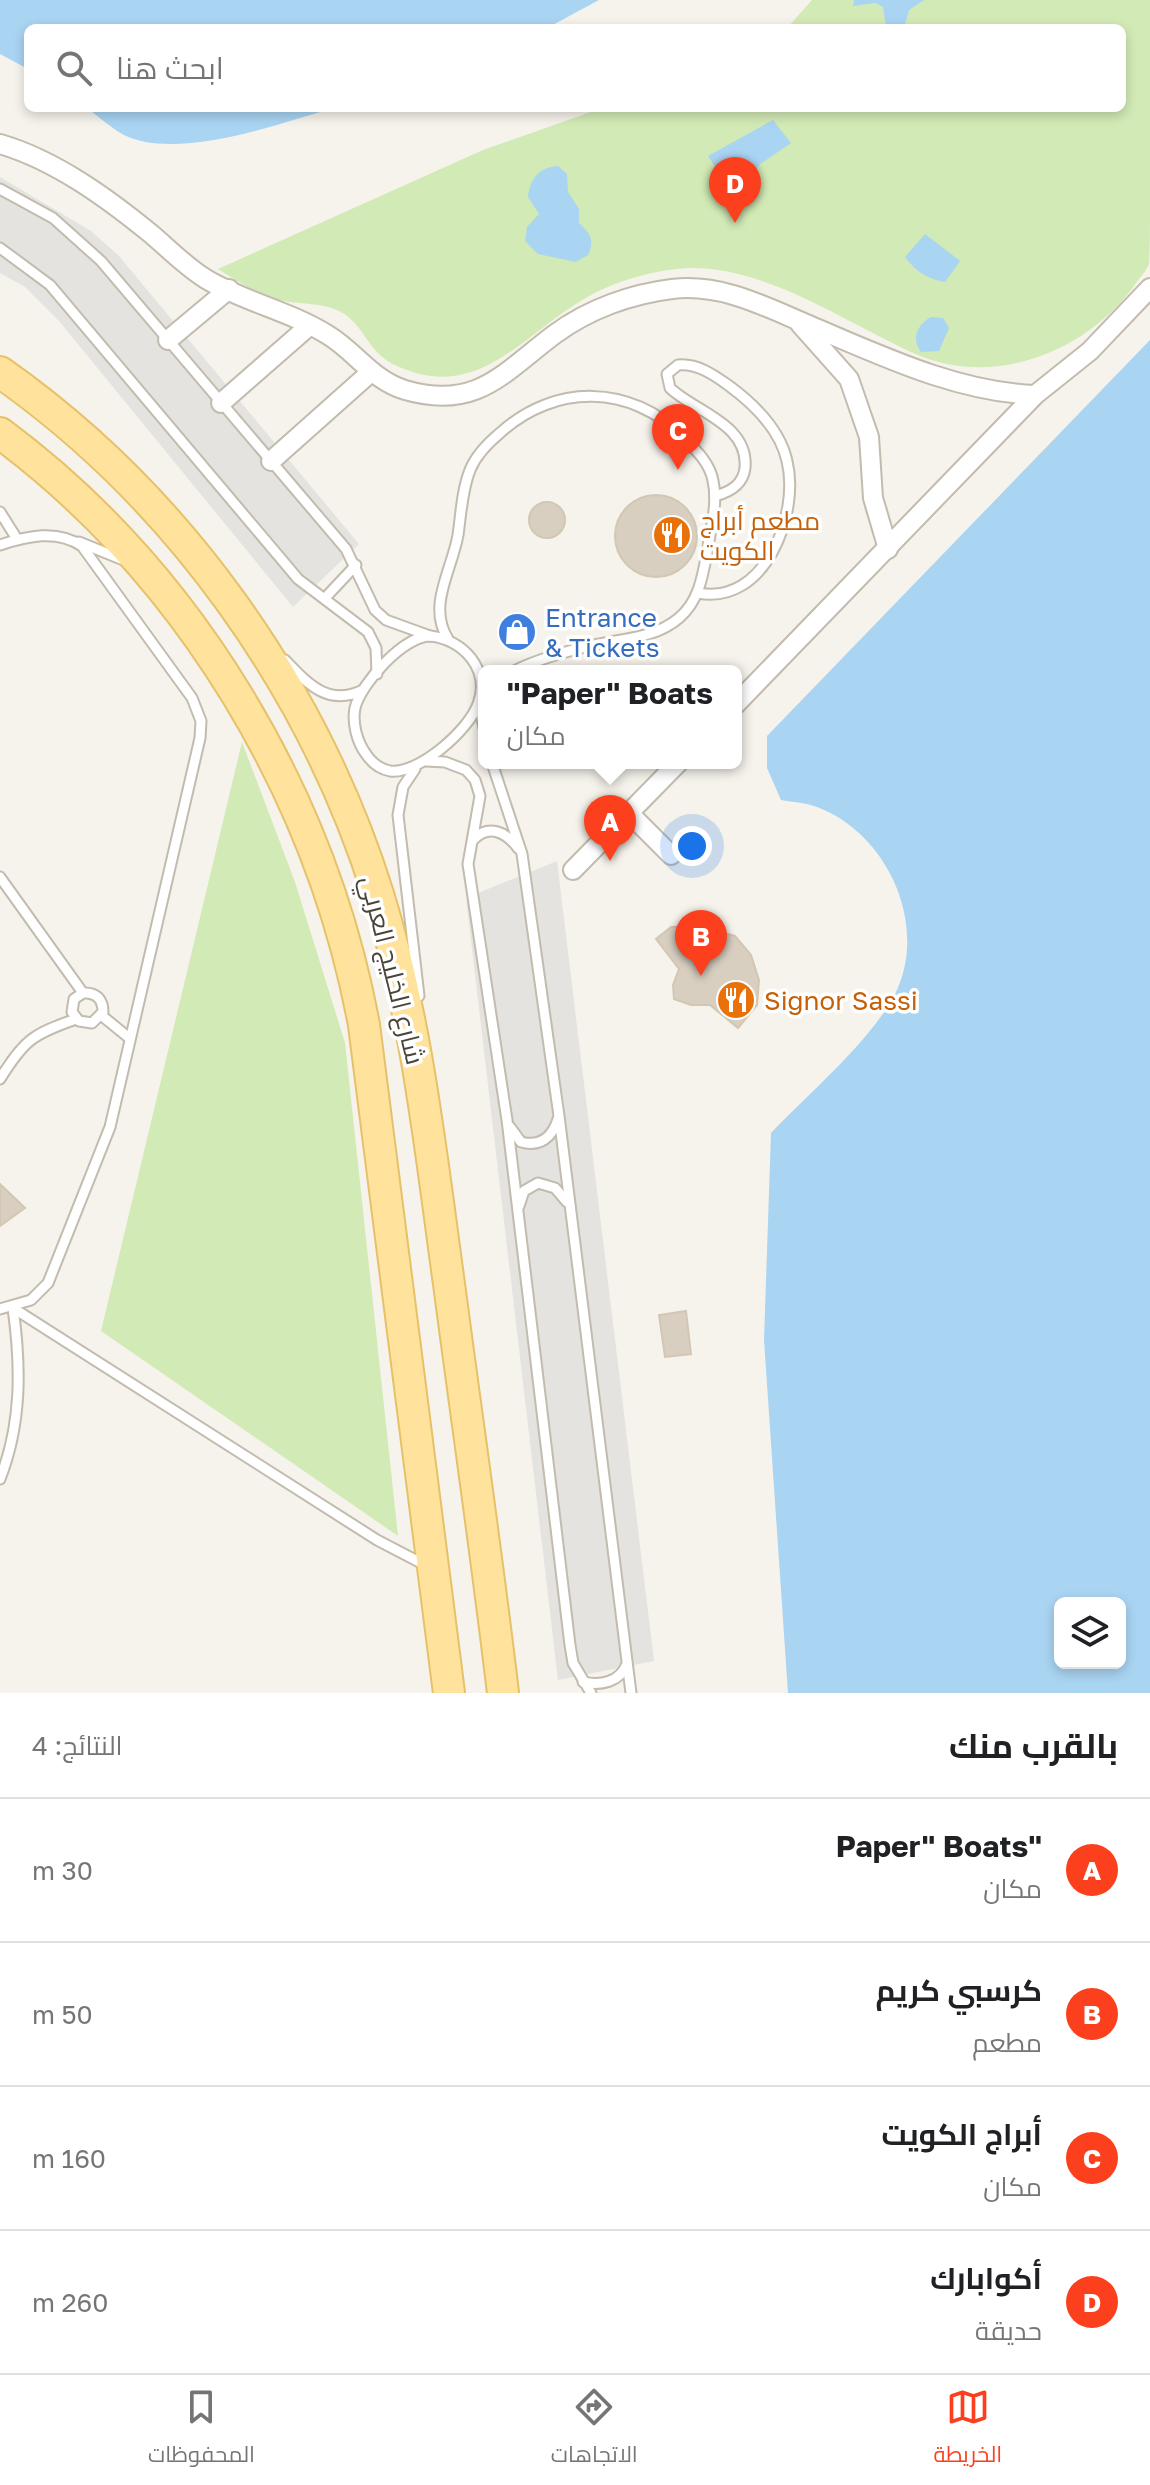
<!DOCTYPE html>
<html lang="ar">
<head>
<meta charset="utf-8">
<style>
	:root { --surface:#fff; --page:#f2f2f2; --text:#202124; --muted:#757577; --line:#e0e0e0; --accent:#fc3f1d }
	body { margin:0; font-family:"Golos Text",Cairo,sans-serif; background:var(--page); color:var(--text); direction:rtl }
	.controls { position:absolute; right:24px; bottom:24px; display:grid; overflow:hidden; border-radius:12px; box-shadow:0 4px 12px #0003 }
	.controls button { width:72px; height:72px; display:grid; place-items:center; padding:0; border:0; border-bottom:2px solid var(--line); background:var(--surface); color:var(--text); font:40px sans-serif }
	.you { position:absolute; left:692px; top:846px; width:28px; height:28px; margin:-20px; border:6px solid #fff; border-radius:50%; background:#1a73e8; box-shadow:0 0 0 12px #1a73e833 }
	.badge { display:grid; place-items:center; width:52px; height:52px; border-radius:50%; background:var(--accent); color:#fff; font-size:26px; font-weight:700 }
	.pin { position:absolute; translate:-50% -66px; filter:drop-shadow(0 2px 4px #0008) }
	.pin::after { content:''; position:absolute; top:42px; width:28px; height:24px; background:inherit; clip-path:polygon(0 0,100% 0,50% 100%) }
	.popup { position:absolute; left:478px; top:665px; width:264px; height:104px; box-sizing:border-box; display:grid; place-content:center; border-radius:12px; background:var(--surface); filter:drop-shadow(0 2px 6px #0005); font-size:26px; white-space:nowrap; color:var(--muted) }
	.popup b { font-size:30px; color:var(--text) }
	.popup::after { content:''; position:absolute; left:50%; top:100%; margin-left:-16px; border:16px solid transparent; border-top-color:var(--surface) }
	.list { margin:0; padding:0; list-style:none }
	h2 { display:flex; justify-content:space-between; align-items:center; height:104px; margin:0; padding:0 32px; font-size:34px }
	h2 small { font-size:26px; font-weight:400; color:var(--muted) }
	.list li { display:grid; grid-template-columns:52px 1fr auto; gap:24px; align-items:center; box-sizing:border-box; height:144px; padding:0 32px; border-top:2px solid var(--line) }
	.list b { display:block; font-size:30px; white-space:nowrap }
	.list p { margin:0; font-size:26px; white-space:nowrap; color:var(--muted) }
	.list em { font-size:26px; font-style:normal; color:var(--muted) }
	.icon { flex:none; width:44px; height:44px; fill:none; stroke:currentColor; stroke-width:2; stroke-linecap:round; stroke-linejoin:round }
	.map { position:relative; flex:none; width:1150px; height:1693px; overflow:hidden; direction:ltr }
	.search { position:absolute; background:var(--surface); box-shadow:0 4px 12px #0003; left:24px; right:24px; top:24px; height:88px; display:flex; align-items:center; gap:20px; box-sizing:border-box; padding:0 28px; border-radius:12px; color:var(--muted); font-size:30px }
	.sheet { height:680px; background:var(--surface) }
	nav { display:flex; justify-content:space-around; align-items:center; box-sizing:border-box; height:112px; border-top:2px solid var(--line); background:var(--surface); font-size:22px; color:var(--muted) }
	nav a { display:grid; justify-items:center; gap:4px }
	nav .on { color:var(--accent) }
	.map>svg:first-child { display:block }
	.green { fill:#d2eab5 }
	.parking { fill:#e5e3e0 }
	.water { fill:#a9d4f2; fill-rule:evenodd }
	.building { fill:#d8cfc1; stroke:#d3c7b4; stroke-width:2 }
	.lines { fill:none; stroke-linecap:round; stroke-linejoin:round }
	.lane-casing { stroke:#c2bbae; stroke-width:13 }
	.street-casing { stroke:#c2bbae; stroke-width:22 }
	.primary-casing { stroke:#e6c16a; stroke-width:34 }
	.lane { stroke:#fff; stroke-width:9 }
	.street { stroke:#fff; stroke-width:18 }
	.primary { stroke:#ffe39c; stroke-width:30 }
	.labels { text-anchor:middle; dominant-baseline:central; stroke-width:7; stroke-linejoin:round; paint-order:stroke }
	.food-label { font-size:26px; fill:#c56008; stroke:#fff; text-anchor:start }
	.shop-label { font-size:26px; fill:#366cbe; stroke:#fff; text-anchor:start }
	.street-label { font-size:26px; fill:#4b4439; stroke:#fff }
</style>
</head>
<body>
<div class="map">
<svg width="1150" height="1693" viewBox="0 0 1150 1693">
	<rect width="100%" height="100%" fill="#f6f3ec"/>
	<!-- green -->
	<g class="green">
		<path d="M 812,0 L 1150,0 C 1150,68 1150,137 1150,205 C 1150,222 1150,249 1149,264 C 1146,272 1138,279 1134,286 C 1087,351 995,388 918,355 C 848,324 768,267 691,268 C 656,269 614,281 584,299 C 522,335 478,403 397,366 C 367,353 365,325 341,312 C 325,303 301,304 283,301 C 259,296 239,282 218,269 L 483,150 L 602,108 L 1122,108 L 1122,28 L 787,28 Z"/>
		<polygon points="242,742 295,882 345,1043 398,1536 101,1331"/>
	</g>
	<!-- parking -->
	<g class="parking">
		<polygon points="0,177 91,231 118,255 359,544 293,607 59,321 25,287 0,273"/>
		<polygon points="557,861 654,1661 558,1680 466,898"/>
	</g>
	<!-- water -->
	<g class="water">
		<polygon points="0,0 599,0 547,28 28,28 28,69 0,54"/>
		<polygon points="854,0 924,0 909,10 904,28 886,28 883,7 876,3 853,6"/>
		<path d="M 87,108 L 333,108 C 279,124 174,162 122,134 C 110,127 98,116 87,108 Z"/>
		<polygon points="773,120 791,143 760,164 737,200 708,156"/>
		<path d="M 558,166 L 567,174 L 568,192 L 579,209 L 579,223 C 590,233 595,240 588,255 L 576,262 L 538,254 L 525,241 L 527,227 L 539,214 L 528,197 C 530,179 539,167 558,166 Z"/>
		<path d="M 925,234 L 960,261 L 945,282 C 928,279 916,272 905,257 Z"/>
		<path d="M 931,317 L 943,318 L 949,328 L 939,351 L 921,352 C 911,338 917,325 931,317 Z"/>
		<path d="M 1150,340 L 1150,1693 L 788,1693 L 764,1340 L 771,1133 C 807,1095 881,1032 899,985 C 926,917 884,832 817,807 C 807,803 793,802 781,800 L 767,768 L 767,736 ZM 1060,1603 L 1120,1603 L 1120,1663 L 1060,1663 Z"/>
	</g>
	<!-- building -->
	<g class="building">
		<circle cx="656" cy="536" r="41"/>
		<circle cx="547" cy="520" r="18"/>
		<polygon points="697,926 735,936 751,955 759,980 757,1005 738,1028 710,1005 691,1005 674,999 673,985 679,969 656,939 671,927"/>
		<polygon points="0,1184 25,1208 0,1226"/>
		<polygon points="686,1311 691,1354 665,1357 659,1315"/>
	</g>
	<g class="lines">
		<defs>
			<g id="lane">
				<polyline points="0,189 53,218 101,261 346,549 375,610 386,620 430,636"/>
				<polyline points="0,248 50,285 298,579 368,632 376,648 377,674"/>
				<polyline points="0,512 17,539"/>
				<polyline points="79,542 121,559"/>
				<path d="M 0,545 C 27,536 57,529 82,546 L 192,698 L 201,721 L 200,738 L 110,1127 L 48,1283 L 31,1300 L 0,1309"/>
				<path d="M 698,593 C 765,606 800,514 787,461 C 780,429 754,404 728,385 C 714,375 697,363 678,365 L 667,374 L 670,388 C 695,412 749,424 745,468 C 743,485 730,492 715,496"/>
				<polyline points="325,598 356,565"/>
				<path d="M 430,636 C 463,639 491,670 478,704 C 469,730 418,775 390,771 C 380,769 372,763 366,754 C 357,742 352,723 355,708 C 361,683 404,636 430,636 Z"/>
				<path d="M 448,639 C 427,606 452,570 458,535 C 461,514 462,490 470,470 C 476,455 488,443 500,433 C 555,383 631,384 683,437 C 696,450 710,463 713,481 C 718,503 711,526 708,547 C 703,574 700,600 679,618 C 654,639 624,638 594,645 C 567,651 538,659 514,671"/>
				<path d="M 285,660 C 308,684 328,707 363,690"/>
				<polyline points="479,703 484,728"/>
				<polyline points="426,761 445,762 466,770 475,780 480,796 468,864 507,1120 570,1645 573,1663 591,1693"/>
				<polyline points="492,763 522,854 559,1116 631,1693"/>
				<polyline points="415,769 403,787 398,815 419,996"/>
				<path d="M 474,839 C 489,824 506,832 518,848"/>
				<path d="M 0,877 L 83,993 C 96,992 103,999 103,1012 L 92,1023 L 79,1021 L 72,1012 L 74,999 L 83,993"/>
				<polyline points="101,1015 128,1037"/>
				<path d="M 0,1079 C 24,1040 33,1034 76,1019"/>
				<path d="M 510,1127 L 521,1142 C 540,1147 552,1138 558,1119"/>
				<polyline points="519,1206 524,1191 538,1183 555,1188 567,1202"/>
				<polyline points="13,1308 377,1540 427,1566"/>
				<path d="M 0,1479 C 22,1423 21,1366 13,1308"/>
				<path d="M 583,1682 C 601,1686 620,1682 627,1664"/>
			</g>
			<g id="street">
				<path d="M 0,144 C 55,160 107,198 150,233 C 168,248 186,267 206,279 C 244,302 290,311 328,335 C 356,352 372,380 405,390 C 477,411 504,372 555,334 C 589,309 631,294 672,289 C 722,283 766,307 811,326 C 882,356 957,392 1035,395"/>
				<polyline points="800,324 849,379 869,437 873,498 888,549"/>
				<polyline points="168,340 229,289"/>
				<polyline points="221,403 309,326"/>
				<polyline points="271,461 371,372"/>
				<polyline points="736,704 1035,395 1090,351 1150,288"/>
				<polyline points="629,813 671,855"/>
				<polyline points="573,870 678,763"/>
			</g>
			<g id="primary">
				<path d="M 0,372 C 178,497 313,687 378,894 C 417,1020 431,1154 449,1284 C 467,1421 487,1557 503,1693"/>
				<path d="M 0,433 C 190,574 321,794 364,1025 L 449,1693"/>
			</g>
		</defs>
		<!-- lane casing -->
		<use href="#lane" class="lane-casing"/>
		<!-- street casing -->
		<use href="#street" class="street-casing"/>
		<!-- primary casing -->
		<use href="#primary" class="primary-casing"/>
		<!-- lane -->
		<use href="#lane" class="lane"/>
		<!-- street -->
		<use href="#street" class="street"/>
		<!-- primary -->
		<use href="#primary" class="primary"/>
	</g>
	<!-- icons -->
	<defs>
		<symbol id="restaurant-disc" viewBox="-11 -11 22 22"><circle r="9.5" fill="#e8710a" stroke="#fff"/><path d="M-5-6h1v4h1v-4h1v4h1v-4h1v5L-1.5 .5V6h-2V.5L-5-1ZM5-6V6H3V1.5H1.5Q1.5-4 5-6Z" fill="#fff"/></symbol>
		<symbol id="shop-disc" viewBox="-11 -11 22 22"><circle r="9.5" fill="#3f7fe0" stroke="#fff"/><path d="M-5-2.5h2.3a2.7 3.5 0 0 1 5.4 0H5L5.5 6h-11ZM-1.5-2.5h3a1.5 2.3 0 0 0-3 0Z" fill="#fff"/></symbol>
	</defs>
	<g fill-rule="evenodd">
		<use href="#restaurant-disc" x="650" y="513" width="44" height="44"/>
		<use href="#shop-disc" x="495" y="610" width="44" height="44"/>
		<use href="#restaurant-disc" x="714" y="978" width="44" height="44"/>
	</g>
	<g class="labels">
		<!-- food labels -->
		<g class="food-label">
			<text x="700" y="520">مطعم أبراج<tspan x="700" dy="30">الكويت</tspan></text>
			<text x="764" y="1000">Signor Sassi</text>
		</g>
		<!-- shop labels -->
		<g class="shop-label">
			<text x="545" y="617">Entrance<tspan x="545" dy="30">&amp; Tickets</tspan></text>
		</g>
		<!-- street labels -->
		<g class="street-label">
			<text transform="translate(393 970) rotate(76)">شارع الخليج العربي</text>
		</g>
	</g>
</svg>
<div class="controls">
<button><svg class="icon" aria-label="layers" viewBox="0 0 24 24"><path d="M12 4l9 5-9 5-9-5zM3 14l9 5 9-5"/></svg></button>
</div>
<div class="you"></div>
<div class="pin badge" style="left:610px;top:861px">A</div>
<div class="popup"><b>&quot;Paper&quot; Boats</b>مكان</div>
<div class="pin badge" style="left:701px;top:976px">B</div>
<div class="pin badge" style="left:678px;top:470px">C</div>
<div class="pin badge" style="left:735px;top:223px">D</div>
<div class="search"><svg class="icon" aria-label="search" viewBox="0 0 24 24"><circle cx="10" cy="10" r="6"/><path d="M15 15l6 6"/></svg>ابحث هنا</div>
</div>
<section class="sheet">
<h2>بالقرب منك<small>النتائج: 4</small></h2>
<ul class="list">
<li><span class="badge">A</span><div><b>&quot;Paper&quot; Boats</b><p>مكان</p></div><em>30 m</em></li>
<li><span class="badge">B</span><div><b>كرسبي كريم</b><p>مطعم</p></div><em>50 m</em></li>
<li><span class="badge">C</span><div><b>أبراج الكويت</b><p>مكان</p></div><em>160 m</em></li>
<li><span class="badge">D</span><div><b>أكوابارك</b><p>حديقة</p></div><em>260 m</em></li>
</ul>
</section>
<nav>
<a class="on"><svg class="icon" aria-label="map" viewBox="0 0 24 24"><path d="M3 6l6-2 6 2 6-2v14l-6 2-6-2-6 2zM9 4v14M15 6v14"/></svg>الخريطة</a>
<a><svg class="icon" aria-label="directions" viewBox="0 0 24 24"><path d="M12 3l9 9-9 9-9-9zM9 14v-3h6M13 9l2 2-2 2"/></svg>الاتجاهات</a>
<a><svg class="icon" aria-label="saved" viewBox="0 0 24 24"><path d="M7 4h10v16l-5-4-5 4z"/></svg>المحفوظات</a>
</nav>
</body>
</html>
